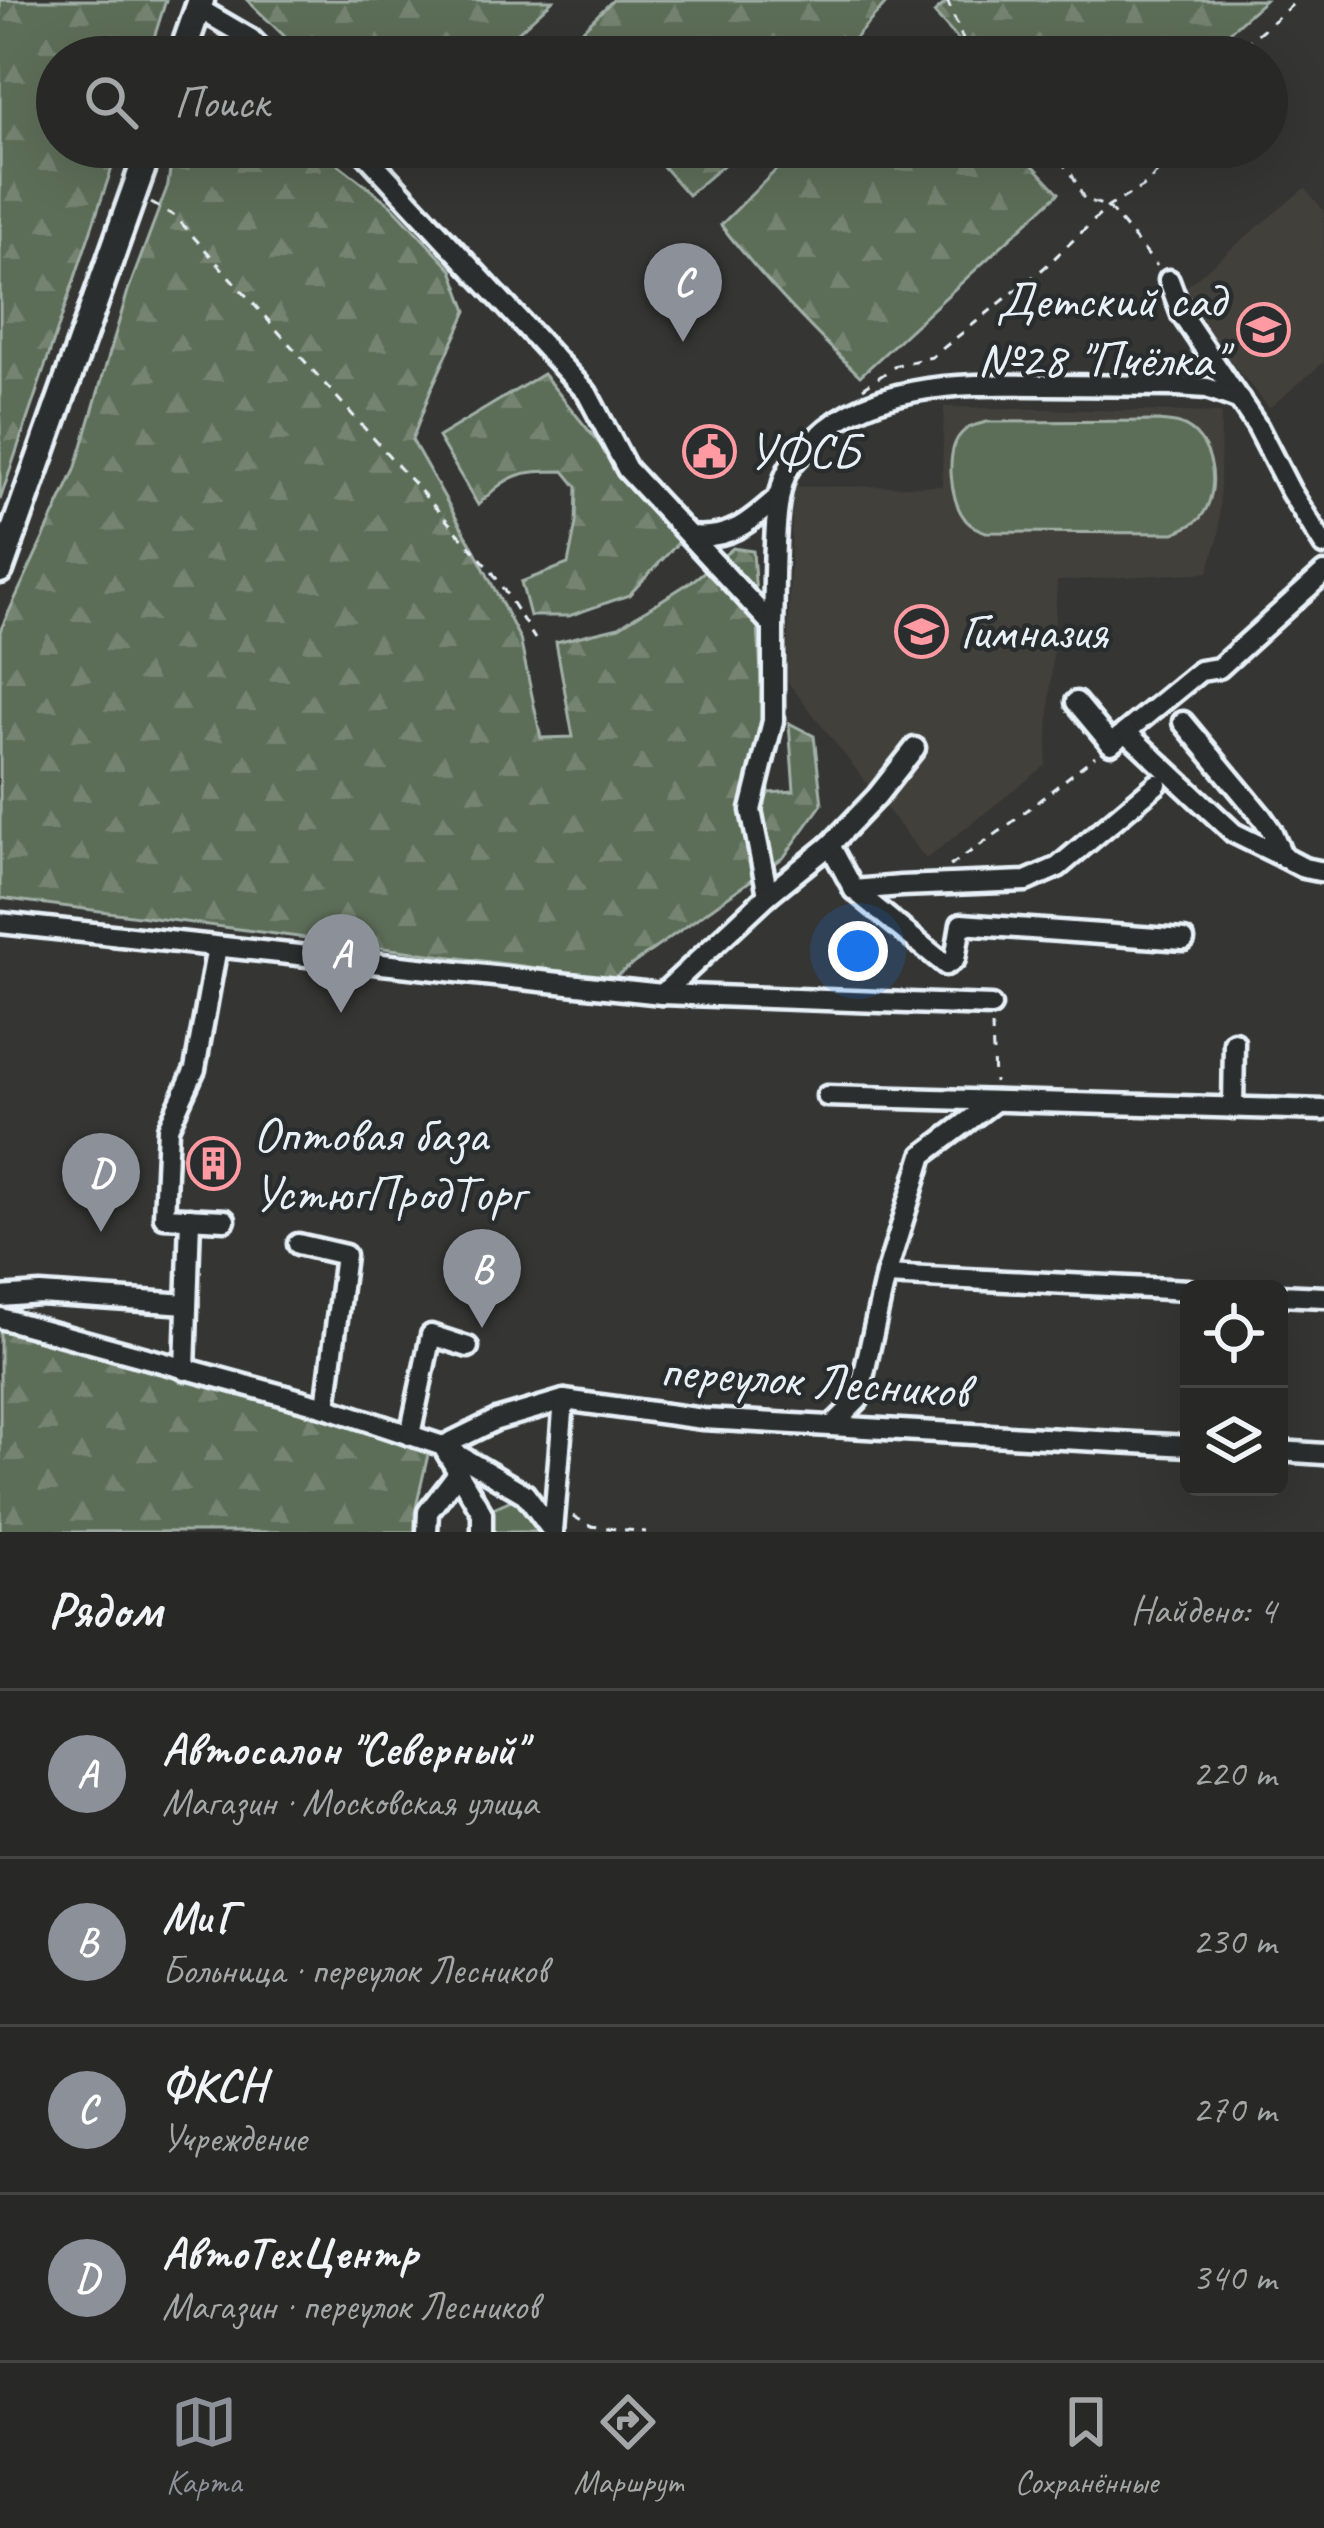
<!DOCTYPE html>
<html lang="ru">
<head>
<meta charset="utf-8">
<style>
	:root { --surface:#282827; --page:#343433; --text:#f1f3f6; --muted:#a5a6a7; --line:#444; --accent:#8c9099 }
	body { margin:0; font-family:Caveat,sans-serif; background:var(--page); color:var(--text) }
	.controls { position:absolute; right:36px; bottom:36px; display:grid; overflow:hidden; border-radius:18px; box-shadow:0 12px 48px #0002 }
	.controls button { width:108px; height:108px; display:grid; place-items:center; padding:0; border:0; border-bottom:3px solid var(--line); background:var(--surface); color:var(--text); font:60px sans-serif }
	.you { position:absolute; left:858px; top:951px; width:42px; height:42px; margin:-30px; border:9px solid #fff; border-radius:50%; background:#1a73e8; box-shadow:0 0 0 18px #1a73e833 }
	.badge { display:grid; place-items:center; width:78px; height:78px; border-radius:50%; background:var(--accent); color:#fff; font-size:39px; font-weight:700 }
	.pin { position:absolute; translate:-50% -99px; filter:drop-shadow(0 3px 6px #0008) }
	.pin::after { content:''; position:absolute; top:63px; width:42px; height:36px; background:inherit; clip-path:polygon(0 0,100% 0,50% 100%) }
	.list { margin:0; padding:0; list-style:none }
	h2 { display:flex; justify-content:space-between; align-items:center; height:156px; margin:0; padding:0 48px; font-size:51px }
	h2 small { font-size:39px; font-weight:400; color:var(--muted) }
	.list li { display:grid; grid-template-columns:78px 1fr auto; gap:36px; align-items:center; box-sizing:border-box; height:168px; padding:0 48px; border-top:3px solid var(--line) }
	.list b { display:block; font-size:45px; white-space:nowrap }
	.list p { margin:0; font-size:39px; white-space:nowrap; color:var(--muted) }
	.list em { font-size:39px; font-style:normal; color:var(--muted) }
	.icon { flex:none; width:66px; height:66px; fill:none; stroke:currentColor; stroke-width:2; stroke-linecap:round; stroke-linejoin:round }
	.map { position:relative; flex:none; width:1324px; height:1532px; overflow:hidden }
	.search { position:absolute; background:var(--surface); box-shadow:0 12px 48px #0002; left:36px; right:36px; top:36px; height:132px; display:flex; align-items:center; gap:30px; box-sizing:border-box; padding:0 42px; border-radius:66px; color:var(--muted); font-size:45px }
	.sheet { height:828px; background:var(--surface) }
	nav { display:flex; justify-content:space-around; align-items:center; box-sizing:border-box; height:168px; border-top:3px solid var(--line); background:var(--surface); font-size:33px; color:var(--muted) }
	nav a { display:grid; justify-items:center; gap:6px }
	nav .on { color:var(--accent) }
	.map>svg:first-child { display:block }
	.built { fill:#43413b }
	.forest { fill:url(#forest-firs); stroke:#a2b0a8; stroke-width:3 }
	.pitch { fill:#5d6e58; stroke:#a2b0a8; stroke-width:3 }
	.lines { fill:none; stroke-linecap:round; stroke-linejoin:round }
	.minor-casing { stroke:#e8f1f8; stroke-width:27 }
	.major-casing { stroke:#e8f1f8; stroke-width:33 }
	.path { stroke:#e8f1f8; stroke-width:3; stroke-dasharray:9 9; stroke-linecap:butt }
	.minor { stroke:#2a2d2e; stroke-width:18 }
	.major { stroke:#2a2d2e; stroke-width:24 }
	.labels { text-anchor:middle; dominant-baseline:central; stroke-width:9; stroke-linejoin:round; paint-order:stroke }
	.poi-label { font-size:51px; fill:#e8f1f8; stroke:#2a2d2e; text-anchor:start }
	.street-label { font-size:51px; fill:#e8f1f8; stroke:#2a2d2e }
</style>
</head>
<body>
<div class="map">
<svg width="1324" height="1532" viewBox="0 0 1324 1532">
	<defs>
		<pattern id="forest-firs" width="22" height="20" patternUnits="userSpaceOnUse" patternTransform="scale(3)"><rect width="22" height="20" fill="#5d6e58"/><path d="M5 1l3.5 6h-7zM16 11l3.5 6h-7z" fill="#748371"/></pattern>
	</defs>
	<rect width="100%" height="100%" fill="#353634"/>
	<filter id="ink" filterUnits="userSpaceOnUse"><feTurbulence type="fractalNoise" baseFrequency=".00833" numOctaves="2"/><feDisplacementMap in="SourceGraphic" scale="24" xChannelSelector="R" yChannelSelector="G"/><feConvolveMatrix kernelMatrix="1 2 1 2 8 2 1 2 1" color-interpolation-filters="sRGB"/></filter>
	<g filter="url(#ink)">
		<!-- built -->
		<g class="built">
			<polygon points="1305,188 1324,211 1324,362 1269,408 1176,295"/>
			<polygon points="944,407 1221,413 1219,535 1208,572 1057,581 1046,765 926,859 787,681 793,487 942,486"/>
		</g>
		<!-- forest -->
		<g class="forest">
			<polygon points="0,0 166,0 148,57 57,57 57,147 119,147 0,500"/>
			<polygon points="247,0 553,0 491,57 306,57"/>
			<polygon points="613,0 889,0 838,57 569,57 563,49"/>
			<polygon points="949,0 1265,0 1201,57 974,57 934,13"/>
			<polygon points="173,147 316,147 391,205 452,270 467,311 432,387 412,440 475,551 520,639 541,738 573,737 556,642 619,627 695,579 733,548 753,551 769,793 794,791 789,723 814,736 822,804 784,857 613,978 0,898 0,631 75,470 128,291 168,185"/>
			<polygon points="646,147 745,147 688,195"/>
			<path d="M 799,147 L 1016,147 L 1059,193 L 860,376 C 810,328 763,280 721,225 Z"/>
			<path d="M 543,374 L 679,542 L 629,595 L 569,616 L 530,616 L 521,582 L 568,564 L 576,523 L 577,487 L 564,471 C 519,471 510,473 478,505 L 438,437 Z"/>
			<polygon points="0,1326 320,1414 429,1450 415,1512 415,1532 0,1532"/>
			<polygon points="525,1494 553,1532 482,1532 482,1513"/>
		</g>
		<!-- pitch -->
		<path class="pitch" d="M 1159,421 C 1165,422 1172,422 1179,424 C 1214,435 1223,491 1200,518 C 1194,525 1182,529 1174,533 L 986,532 C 976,528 968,525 963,516 C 950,498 945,451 961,434 C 968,426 978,424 987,422 Z"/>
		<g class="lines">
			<defs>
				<g id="minor">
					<polyline points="198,8 251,39 269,57"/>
					<polyline points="359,147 587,393 627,469 773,626 773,721 751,810 768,895"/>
					<polyline points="1169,280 1182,315 1257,426 1291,492 1324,545"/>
					<path d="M 690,536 C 730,540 750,522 778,497"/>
					<path d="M 773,626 C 775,588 771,500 788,470 C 792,462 800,455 806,449 C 864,380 965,384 1047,385 C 1091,385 1134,386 1177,386 L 1207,388 L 1240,400"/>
					<polyline points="1076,702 1111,744 1200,671 1219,668 1324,573"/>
					<polyline points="1183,722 1262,817 1271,830 1283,857 1304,868 1324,872"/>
					<polyline points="1126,732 1234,833 1283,857"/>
					<polyline points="830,845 854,890 946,965 955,959 961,924 1184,940"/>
					<polyline points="854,890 901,886 1026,881 1058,867 1157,784"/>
					<polyline points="0,923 662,994 768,895 830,845 877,796 915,748"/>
					<polyline points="217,947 195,1069 168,1128 164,1217 225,1220"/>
					<polyline points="662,994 991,1006"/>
					<polyline points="827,1096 1324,1110"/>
					<polyline points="1233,1108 1234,1042"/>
					<polyline points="298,1244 345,1255 326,1407"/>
					<polyline points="886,1275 1189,1290"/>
					<polyline points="1279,1295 1324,1297"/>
					<polyline points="0,1297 40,1294 187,1304"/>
					<polyline points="0,1318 326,1407 443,1446 525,1494 553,1532"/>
					<polyline points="185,1370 190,1218"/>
					<polyline points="833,1425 858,1400 886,1275 923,1155 995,1101"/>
					<polyline points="410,1435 431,1335 468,1347"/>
					<polyline points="443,1446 496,1420 564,1400 703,1419 1189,1446"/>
					<polyline points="445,1450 482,1513 482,1532"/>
					<polyline points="1279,1451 1324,1454"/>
					<polyline points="427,1532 428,1512 458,1473"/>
					<polyline points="553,1532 564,1400"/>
				</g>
				<g id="major">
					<polyline points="181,57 201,0"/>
					<polyline points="0,570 150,147"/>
				</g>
			</defs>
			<!-- minor casing -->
			<use href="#minor" class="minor-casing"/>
			<!-- major casing -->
			<use href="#major" class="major-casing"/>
			<!-- path -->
			<g class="path">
				<polyline points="947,0 970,57"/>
				<polyline points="1230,57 1298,0"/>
				<polyline points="1048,147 1071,173 1084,199 1108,207 1157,266"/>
				<polyline points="151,203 176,217 491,570 535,639"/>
				<polyline points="863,388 897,365 932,357 1044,268 1108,207 1147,184 1171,156 1173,147"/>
				<polyline points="950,866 1006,827 1095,756"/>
				<polyline points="992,1026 994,1082"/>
				<polyline points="573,1516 590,1526 646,1532"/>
			</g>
			<!-- minor -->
			<use href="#minor" class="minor"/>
			<!-- major -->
			<use href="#major" class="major"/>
		</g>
	</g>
	<!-- icons -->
	<defs>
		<symbol id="school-ring" viewBox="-11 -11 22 22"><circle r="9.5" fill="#2a2d2e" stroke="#ff9aa2" stroke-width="1.5"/><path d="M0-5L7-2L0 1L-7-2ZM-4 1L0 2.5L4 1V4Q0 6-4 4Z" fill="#ff9aa2"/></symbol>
		<symbol id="civic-ring" viewBox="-11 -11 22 22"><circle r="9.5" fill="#2a2d2e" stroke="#ff9aa2" stroke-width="1.5"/><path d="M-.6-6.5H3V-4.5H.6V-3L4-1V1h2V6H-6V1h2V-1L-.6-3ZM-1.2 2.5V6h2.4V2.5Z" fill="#ff9aa2"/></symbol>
		<symbol id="building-ring" viewBox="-11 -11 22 22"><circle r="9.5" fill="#2a2d2e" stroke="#ff9aa2" stroke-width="1.5"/><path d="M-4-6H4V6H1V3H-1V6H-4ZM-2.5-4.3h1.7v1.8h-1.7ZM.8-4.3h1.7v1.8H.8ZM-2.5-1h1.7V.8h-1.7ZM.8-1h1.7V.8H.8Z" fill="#ff9aa2"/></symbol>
	</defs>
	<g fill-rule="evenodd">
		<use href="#school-ring" x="1234" y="300" width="59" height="59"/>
		<use href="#civic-ring" x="680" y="422" width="59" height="59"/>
		<use href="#school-ring" x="892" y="602" width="59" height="59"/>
		<use href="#building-ring" x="184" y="1134" width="59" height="59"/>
	</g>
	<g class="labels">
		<!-- poi labels -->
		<g class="poi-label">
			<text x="1225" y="300" text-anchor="end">Детский сад<tspan x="1225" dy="59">№28 "Пчёлка"</tspan></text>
			<text x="748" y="451">УФСБ</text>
			<text x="960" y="631">Гимназия</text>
			<text x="253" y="1134">Оптовая база<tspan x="253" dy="59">УстюгПродТорг</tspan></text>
		</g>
		<!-- street labels -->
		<g class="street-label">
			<text transform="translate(814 1380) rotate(4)">переулок Лесников</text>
		</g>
	</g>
</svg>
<div class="controls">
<button><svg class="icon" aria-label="locate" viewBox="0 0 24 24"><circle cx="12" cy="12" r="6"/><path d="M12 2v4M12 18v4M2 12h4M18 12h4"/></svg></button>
<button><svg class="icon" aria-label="layers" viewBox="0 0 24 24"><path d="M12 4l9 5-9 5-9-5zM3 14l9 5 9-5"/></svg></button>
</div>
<div class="you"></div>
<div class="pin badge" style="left:341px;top:1013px">A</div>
<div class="pin badge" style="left:482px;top:1328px">B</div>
<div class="pin badge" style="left:683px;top:342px">C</div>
<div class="pin badge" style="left:101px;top:1232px">D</div>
<div class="search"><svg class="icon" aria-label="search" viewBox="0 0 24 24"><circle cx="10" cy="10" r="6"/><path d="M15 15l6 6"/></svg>Поиск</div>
</div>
<section class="sheet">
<h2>Рядом<small>Найдено: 4</small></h2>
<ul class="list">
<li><span class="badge">A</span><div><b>Автосалон &quot;Северный&quot;</b><p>Магазин · Московская улица</p></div><em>220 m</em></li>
<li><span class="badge">B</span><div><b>МиГ</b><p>Больница · переулок Лесников</p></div><em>230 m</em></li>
<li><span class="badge">C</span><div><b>ФКСН</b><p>Учреждение</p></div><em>270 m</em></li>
<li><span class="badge">D</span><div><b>АвтоТехЦентр</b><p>Магазин · переулок Лесников</p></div><em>340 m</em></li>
</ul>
</section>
<nav>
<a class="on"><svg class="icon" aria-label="map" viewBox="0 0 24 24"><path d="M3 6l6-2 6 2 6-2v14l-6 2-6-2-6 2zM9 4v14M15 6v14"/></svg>Карта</a>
<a><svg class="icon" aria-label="directions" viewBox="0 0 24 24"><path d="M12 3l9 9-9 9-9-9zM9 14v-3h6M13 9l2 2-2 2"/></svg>Маршрут</a>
<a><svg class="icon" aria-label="saved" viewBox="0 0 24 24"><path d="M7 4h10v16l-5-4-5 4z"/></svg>Сохранённые</a>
</nav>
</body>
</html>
